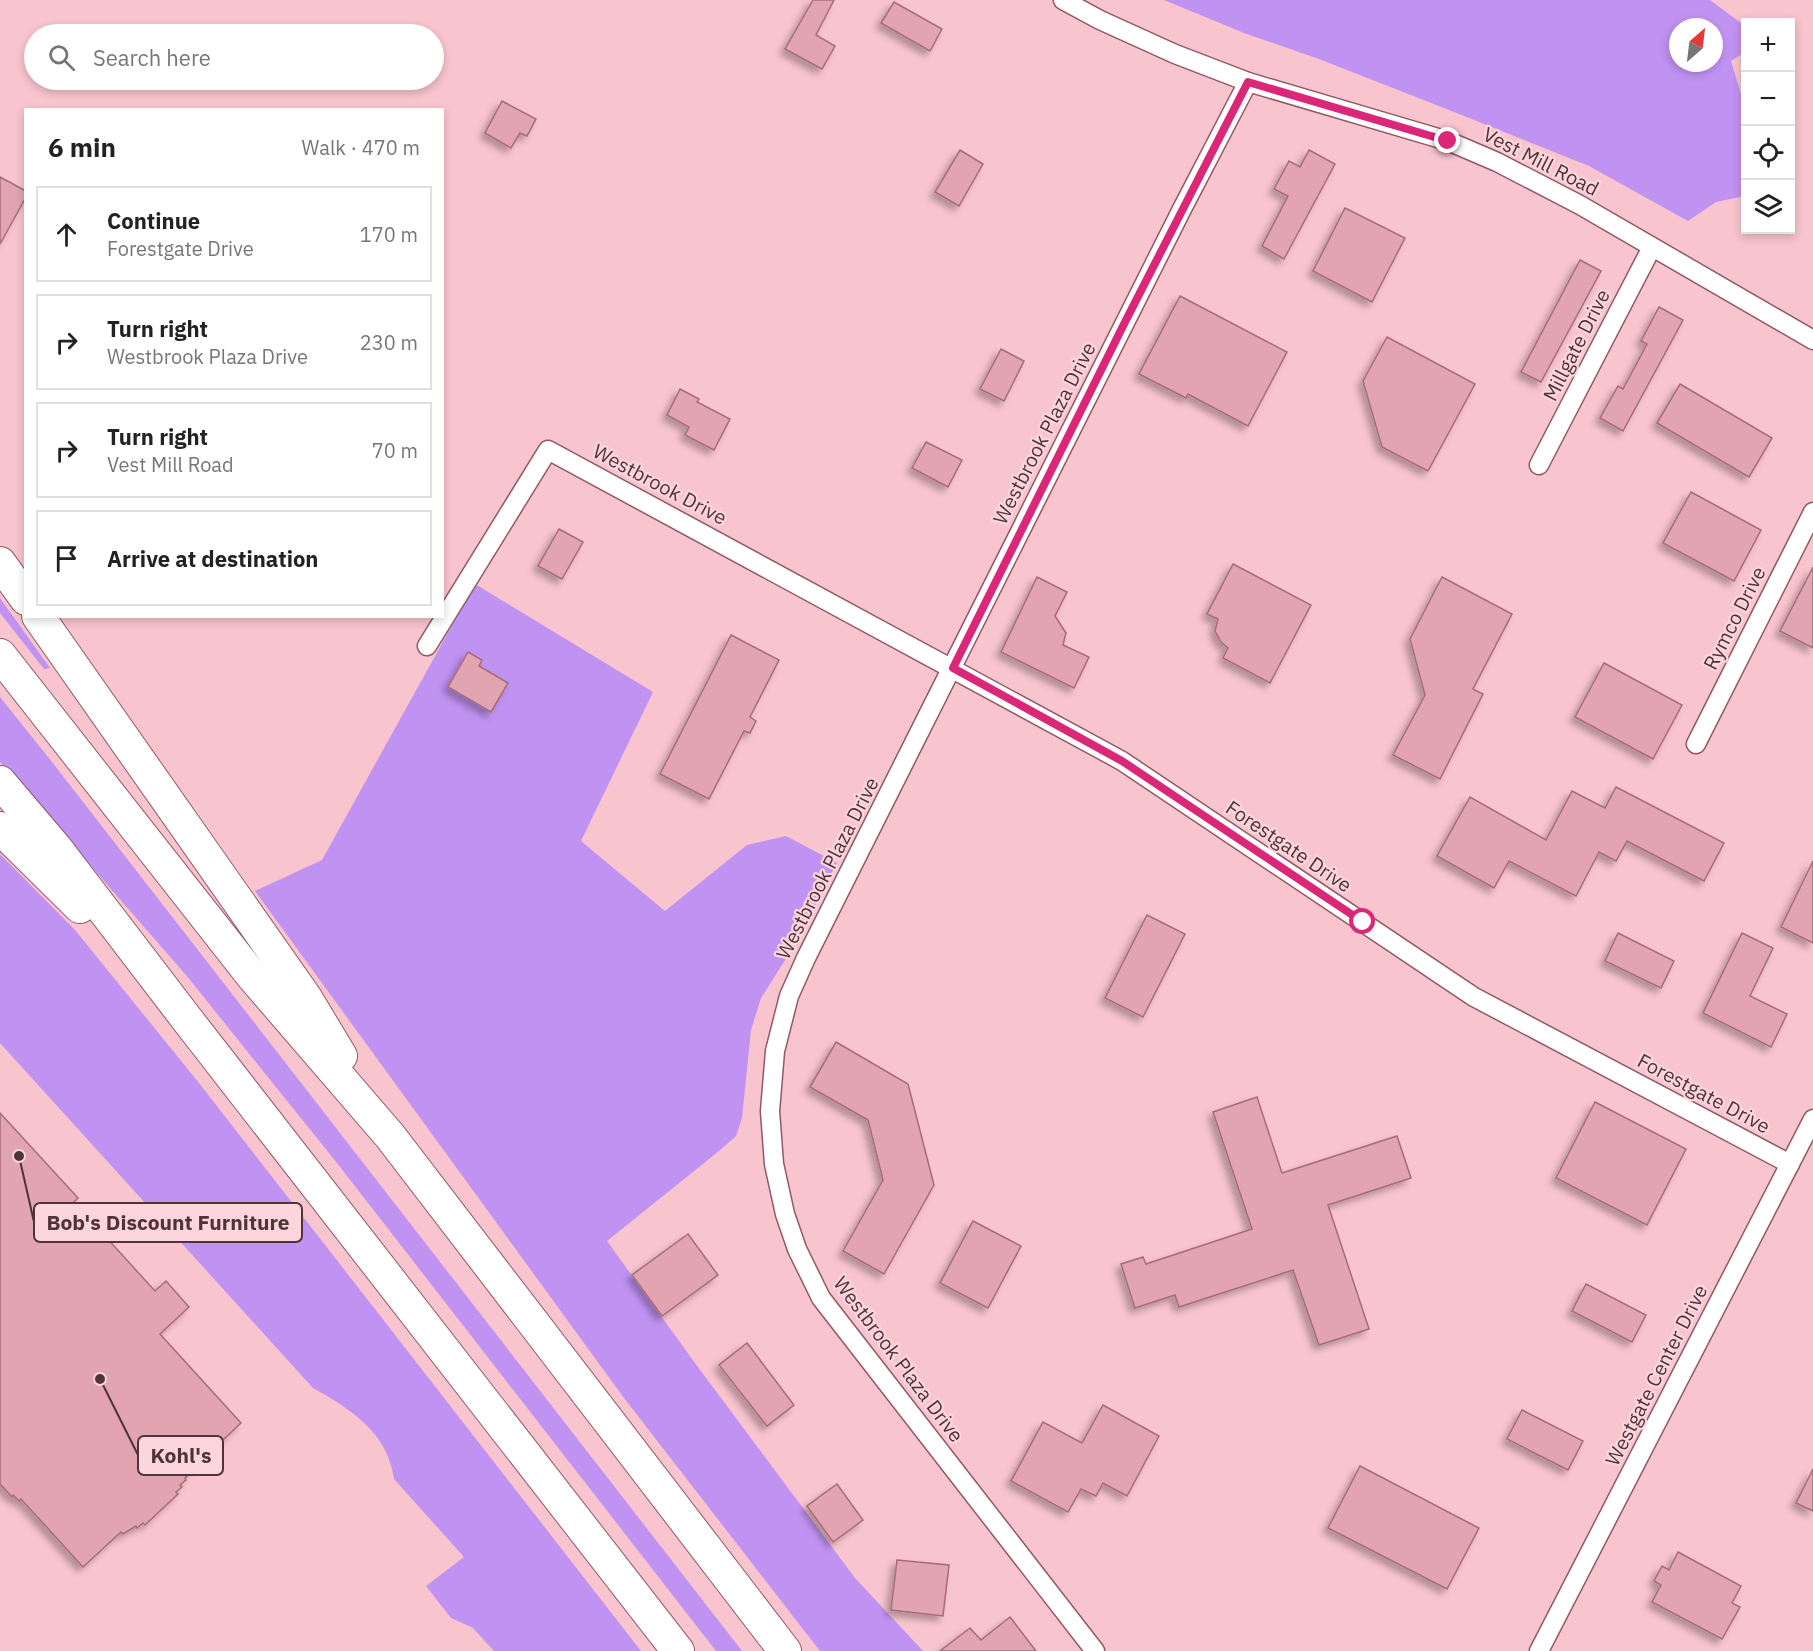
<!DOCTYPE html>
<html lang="en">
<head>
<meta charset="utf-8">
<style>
	:root { --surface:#fff; --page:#f2f2f2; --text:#222; --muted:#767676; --line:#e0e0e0 }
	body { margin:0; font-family:"IBM Plex Sans",sans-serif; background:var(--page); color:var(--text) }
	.controls { position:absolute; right:18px; top:18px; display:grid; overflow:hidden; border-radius:0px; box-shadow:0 3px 9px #0003 }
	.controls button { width:54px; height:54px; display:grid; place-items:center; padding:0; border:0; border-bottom:2px solid var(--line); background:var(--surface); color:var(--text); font:30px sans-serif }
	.compass { position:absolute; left:1669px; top:18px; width:54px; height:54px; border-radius:50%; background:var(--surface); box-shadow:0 3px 9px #0003; rotate:28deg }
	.stop { position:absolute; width:18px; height:18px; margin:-14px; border:4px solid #db2777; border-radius:50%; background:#fff }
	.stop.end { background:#db2777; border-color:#fff; box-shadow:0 2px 6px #0008 }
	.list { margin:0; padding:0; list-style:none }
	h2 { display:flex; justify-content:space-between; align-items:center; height:78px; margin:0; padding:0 24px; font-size:26px }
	h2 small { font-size:20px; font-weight:400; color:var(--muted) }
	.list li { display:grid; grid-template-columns:39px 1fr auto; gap:18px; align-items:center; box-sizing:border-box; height:96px; margin:0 12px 12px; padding:0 12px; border:2px solid var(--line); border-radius:0px }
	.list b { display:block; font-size:22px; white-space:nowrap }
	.list p { margin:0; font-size:20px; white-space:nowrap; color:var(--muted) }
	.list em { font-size:20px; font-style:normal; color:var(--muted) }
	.icon { flex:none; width:33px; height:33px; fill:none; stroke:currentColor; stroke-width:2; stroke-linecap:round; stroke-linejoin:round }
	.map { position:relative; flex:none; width:1813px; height:1651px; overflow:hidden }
	.search { position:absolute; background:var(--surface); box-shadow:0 3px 9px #0003; left:24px; top:24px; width:420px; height:66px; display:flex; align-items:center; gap:15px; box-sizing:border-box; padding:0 21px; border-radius:33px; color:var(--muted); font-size:22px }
	.panel { position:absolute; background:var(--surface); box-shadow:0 3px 9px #0003; left:24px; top:108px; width:420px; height:510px; border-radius:0px }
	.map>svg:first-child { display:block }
	.green { fill:#c092f1; fill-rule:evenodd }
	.building { fill:#e2a4b0; stroke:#a66c78; stroke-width:1.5; filter:url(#shadow) }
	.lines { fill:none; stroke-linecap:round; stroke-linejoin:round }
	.street-casing { stroke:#915865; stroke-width:21 }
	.highway-casing { stroke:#915865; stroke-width:34 }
	.street { stroke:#fff; stroke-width:18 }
	.highway { stroke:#fff; stroke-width:32 }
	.route { stroke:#db2777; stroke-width:8 }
	.labels { text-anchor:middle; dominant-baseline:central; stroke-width:4.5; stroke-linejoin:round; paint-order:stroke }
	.street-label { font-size:20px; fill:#4e343a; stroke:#fdd5dc }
	.leader { fill:none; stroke:#4e343a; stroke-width:2 }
	.callout-dot { fill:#4e343a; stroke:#fdd5dc; stroke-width:2 }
	.callout { fill:#fdd5dc; stroke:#4e343a; stroke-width:2 }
	.callout-label { font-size:21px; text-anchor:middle; font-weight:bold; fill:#4e343a }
</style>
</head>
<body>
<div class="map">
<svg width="1813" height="1651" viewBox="0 0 1813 1651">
	<defs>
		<filter id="shadow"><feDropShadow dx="-5" dy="5" stdDeviation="3" flood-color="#0004"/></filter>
	</defs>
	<rect width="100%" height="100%" fill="#f8c4ce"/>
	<!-- green -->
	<g class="green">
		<path d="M 1164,0 L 1710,0 L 1745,26 L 1745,52 L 1731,61 L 1745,107 L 1745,196 L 1716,202 L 1688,221 L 1589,166 L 1444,108 L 1319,59 L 1244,33 ZM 1678,27 L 1714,27 L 1714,63 L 1678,63 Z"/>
		<polygon points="475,584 653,692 581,841 665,911 747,845 786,836 837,863 796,943 761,998 751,1030 742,1118 736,1136 719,1151 607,1241 692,1359 855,1578 923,1651 820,1651 624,1398 255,891 322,860"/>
		<polygon points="0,598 50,668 44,669 0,613"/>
		<polygon points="0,697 52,762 742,1651 716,1651 337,1163 186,975 0,762"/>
		<path d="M 0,854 L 75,930 L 199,1083 L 641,1651 L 494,1651 L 473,1628 L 451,1618 L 426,1586 L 464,1557 L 394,1479 C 388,1433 351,1409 313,1388 L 0,1043 Z"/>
	</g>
	<!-- building -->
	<g class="building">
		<polygon points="813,0 834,0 816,35 835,46 822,69 785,49"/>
		<polygon points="894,2 942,29 930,51 881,23"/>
		<polygon points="502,101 536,119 527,136 520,133 511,148 485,133"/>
		<polygon points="960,150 983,164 959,206 935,192"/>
		<polygon points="1309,150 1335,164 1284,259 1262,246 1288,196 1274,189 1289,161 1300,167"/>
		<polygon points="0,177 26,191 26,197 0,244"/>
		<polygon points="1345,208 1405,238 1372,302 1313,271"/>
		<polygon points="1580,260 1601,271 1541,382 1521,372"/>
		<polygon points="1180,296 1287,352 1248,426 1188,394 1186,398 1139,374"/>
		<polygon points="1659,307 1683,320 1623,431 1600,418 1618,386 1623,389 1647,344 1641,341"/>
		<polygon points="1387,337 1475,384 1428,471 1382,447 1363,381"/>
		<polygon points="1001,349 1024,361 1004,401 980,389"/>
		<polygon points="1680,384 1772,438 1749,477 1657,423"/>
		<polygon points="680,389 699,399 697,402 730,419 714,450 685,435 689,427 667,415"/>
		<polygon points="926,442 962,460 948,487 912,468"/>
		<polygon points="1691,492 1761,530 1734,581 1663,543"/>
		<polygon points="559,529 583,542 562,579 538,566"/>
		<polygon points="1233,564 1311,605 1270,683 1223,658 1228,648 1221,642 1215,631 1218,619 1207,614"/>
		<polygon points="1813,567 1813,648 1780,631"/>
		<polygon points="1037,577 1067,592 1055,616 1066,633 1063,645 1089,657 1074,688 1001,652"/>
		<polygon points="1442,577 1512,614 1473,689 1483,694 1440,779 1393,755 1425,695 1410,639"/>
		<polygon points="731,635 779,660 750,717 756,721 750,733 744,731 709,799 660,774"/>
		<polygon points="468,652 482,660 479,666 508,683 491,712 448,687"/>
		<polygon points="1604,663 1682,705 1653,759 1575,717"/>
		<polygon points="1616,787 1724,843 1704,881 1627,841 1616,861 1599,852 1576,896 1509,861 1494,888 1437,856 1470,797 1546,840 1572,791 1605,808"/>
		<polygon points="1813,861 1813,943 1781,927"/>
		<polygon points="1147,915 1185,934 1143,1017 1105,998"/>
		<polygon points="1618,933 1674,961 1661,988 1605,961"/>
		<polygon points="1742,933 1773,948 1750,996 1787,1014 1771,1047 1703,1013"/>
		<polygon points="836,1042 908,1084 934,1185 884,1274 843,1251 883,1180 868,1120 810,1087"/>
		<polygon points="1257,1097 1282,1173 1397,1136 1411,1178 1328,1205 1369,1329 1319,1345 1293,1270 1179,1307 1175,1295 1135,1308 1121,1264 1143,1257 1146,1264 1252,1229 1213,1112"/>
		<polygon points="1595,1102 1686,1149 1647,1225 1556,1178"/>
		<polygon points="0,1113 78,1198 74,1202 155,1291 166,1281 189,1307 160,1334 241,1423 189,1472 190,1473 185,1478 186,1480 180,1485 182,1487 176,1492 178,1494 145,1525 143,1523 137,1528 136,1526 123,1534 121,1532 83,1567 21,1499 19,1501 13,1495 12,1497 0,1484"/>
		<polygon points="973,1221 1021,1246 988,1308 940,1283"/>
		<polygon points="688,1234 718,1275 662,1316 632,1275"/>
		<polygon points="1586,1284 1646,1315 1632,1342 1572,1311"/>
		<polygon points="747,1343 794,1405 767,1426 719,1365"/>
		<polygon points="1103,1405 1159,1436 1127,1496 1103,1483 1096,1496 1081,1489 1068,1512 1011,1481 1043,1422 1082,1443"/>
		<polygon points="1522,1410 1583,1441 1568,1470 1507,1439"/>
		<polygon points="1360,1466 1479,1528 1447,1589 1328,1528"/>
		<polygon points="1813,1469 1813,1511 1796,1503"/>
		<polygon points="837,1484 863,1520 833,1542 807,1506"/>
		<polygon points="1678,1552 1741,1586 1732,1603 1740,1607 1722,1639 1652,1602 1661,1585 1654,1581 1662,1566 1669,1570"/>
		<polygon points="897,1560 949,1565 943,1616 891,1610"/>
		<polygon points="1010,1617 1036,1651 940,1651 970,1628 981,1640"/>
	</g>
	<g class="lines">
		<defs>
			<g id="street">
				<polyline points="1063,0 1100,20 1175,54 1248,82 1448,141 1497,162 1580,205 1813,340"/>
				<polyline points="1539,465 1652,247"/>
				<polyline points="427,646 548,450 1100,749 1122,761 1474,997 1790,1164"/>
				<polyline points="1696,744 1813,512"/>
				<polyline points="1095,1651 821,1298 797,1249 785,1214 774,1164 770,1111 775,1051 789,996 806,958 1182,209 1248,82"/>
				<polyline points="1539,1651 1813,1119"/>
			</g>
			<g id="highway">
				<polyline points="0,563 26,599"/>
				<polyline points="38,616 306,998 341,1056"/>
				<polyline points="0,655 253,977 390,1136 785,1651"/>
				<polyline points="0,782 56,848 186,1018 678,1651"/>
				<polyline points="0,828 80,907"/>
			</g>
		</defs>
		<!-- street casing -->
		<use href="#street" class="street-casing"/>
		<!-- highway casing -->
		<use href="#highway" class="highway-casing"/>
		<!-- street -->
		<use href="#street" class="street"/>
		<!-- highway -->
		<use href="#highway" class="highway"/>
	</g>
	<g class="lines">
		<!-- route -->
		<polyline class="route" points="1363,922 1122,761 953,668 1125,322 1248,82 1448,141"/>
	</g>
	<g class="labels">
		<!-- street labels -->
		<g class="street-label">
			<text transform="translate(1541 161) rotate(27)">Vest Mill Road</text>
			<text transform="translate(1576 345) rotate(-63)">Millgate Drive</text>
			<text transform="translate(1044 433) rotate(-63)">Westbrook Plaza Drive</text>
			<text transform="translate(660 484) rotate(28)">Westbrook Drive</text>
			<text transform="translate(1734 618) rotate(-63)">Rymco Drive</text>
			<text transform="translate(1289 846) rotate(34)">Forestgate Drive</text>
			<text transform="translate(827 868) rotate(-63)">Westbrook Plaza Drive</text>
			<text transform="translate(1704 1093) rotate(28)">Forestgate Drive</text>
			<text transform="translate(899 1359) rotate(53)">Westbrook Plaza Drive</text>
			<text transform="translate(1656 1375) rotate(-63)">Westgate Center Drive</text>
		</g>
	</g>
	<!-- callouts -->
	<path class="leader" d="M19 1156L34 1222M100 1379L138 1455"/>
	<g class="callout-dot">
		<circle cx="19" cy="1156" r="6"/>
		<circle cx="100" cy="1379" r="6"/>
	</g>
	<g class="callout">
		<rect x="34" y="1203" width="268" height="39" rx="6"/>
		<rect x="138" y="1436" width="85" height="39" rx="6"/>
	</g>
	<g class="callout-label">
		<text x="168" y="1230">Bob's Discount Furniture</text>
		<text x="181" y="1463">Kohl's</text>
	</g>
</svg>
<div class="controls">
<button>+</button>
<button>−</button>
<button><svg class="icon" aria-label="locate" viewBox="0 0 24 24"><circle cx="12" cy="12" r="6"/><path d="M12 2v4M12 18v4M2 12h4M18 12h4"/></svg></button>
<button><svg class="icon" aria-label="layers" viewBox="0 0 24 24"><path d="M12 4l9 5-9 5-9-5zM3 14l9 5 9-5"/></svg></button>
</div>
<svg class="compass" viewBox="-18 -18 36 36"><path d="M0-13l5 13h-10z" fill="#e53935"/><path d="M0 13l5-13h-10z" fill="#767676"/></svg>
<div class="stop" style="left:1363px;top:922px"></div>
<div class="stop end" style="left:1448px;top:141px"></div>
<div class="search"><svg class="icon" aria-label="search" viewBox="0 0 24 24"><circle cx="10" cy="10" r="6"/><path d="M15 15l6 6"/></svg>Search here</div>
<section class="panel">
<h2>6 min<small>Walk · 470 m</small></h2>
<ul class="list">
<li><svg class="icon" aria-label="ahead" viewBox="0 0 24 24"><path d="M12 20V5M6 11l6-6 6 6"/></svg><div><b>Continue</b><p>Forestgate Drive</p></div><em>170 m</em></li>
<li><svg class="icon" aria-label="right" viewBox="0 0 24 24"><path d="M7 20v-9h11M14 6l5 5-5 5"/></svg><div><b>Turn right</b><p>Westbrook Plaza Drive</p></div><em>230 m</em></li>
<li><svg class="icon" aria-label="right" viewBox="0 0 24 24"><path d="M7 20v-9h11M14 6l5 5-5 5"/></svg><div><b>Turn right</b><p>Vest Mill Road</p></div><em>70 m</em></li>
<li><svg class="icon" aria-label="arrive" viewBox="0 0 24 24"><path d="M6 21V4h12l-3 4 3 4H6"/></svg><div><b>Arrive at destination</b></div></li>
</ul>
</section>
</div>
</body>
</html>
